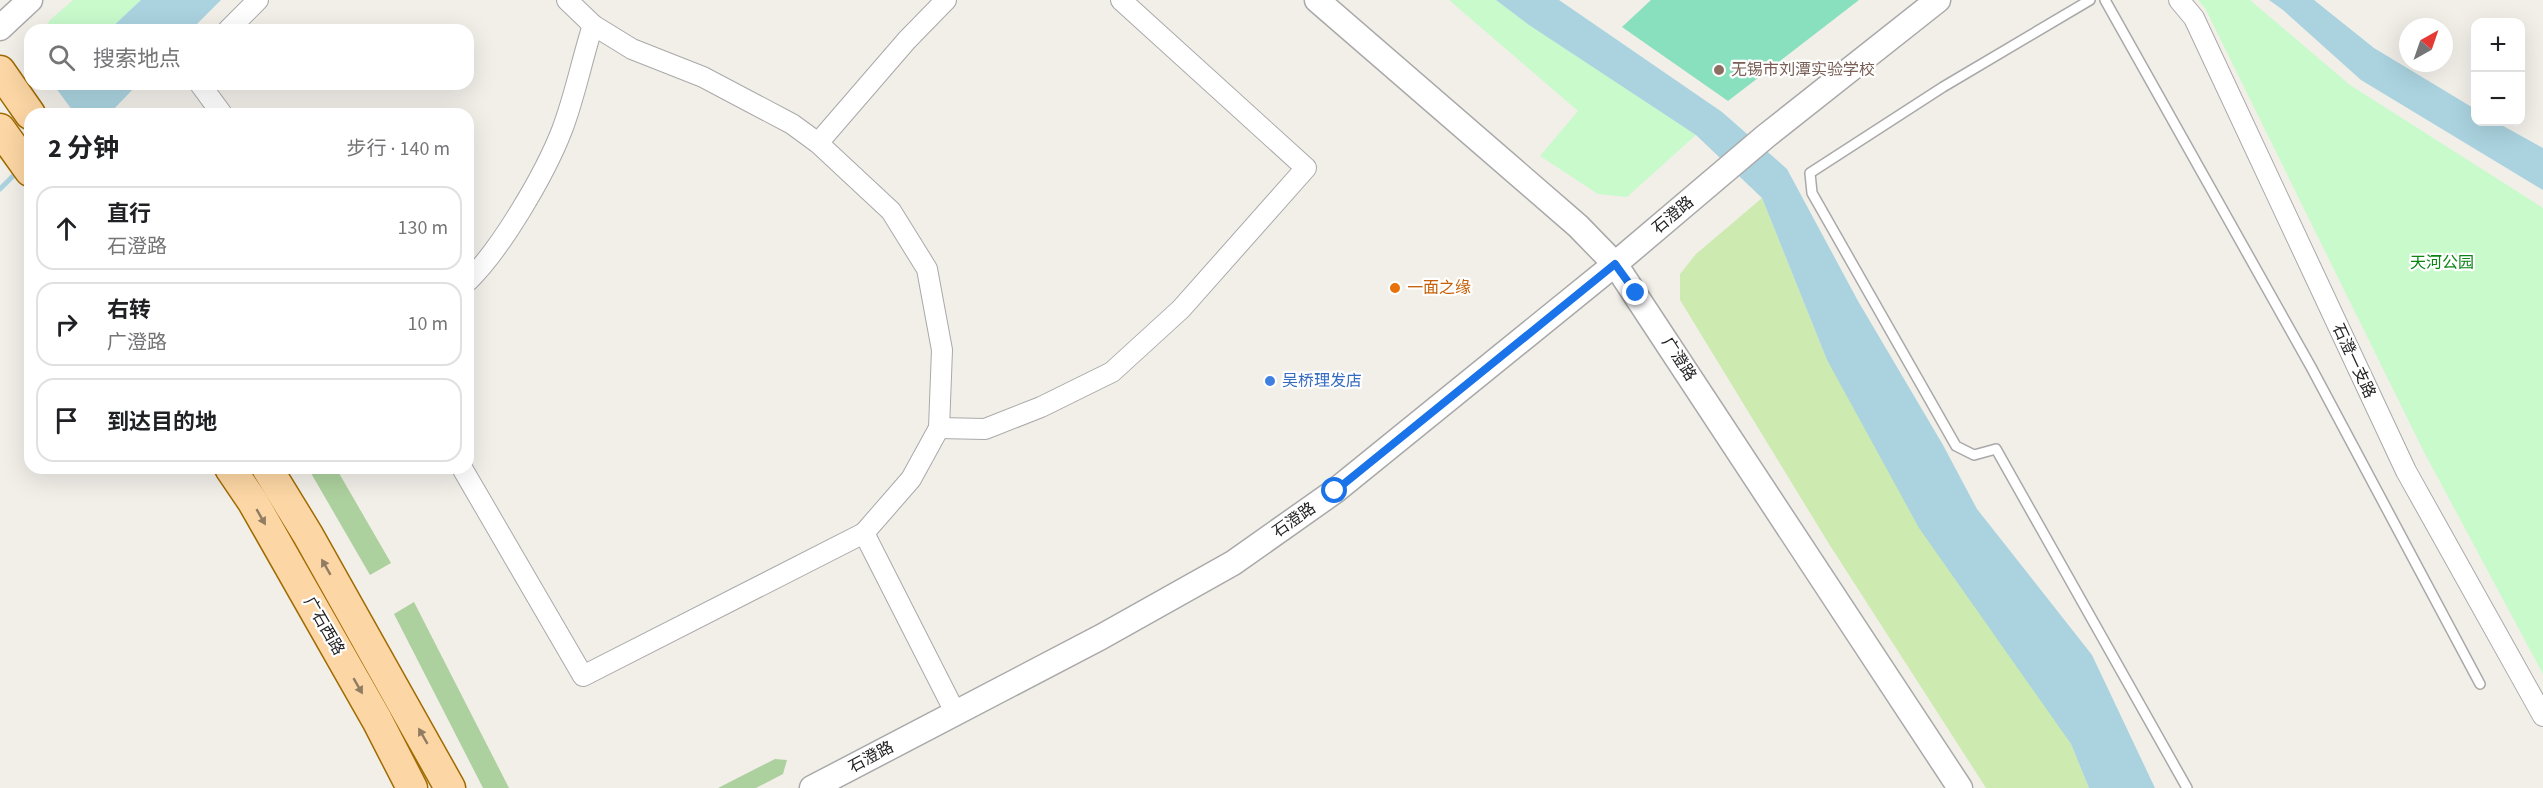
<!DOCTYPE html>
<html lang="zh">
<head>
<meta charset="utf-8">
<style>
	:root { --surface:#fff; --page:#f2f2f2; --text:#202124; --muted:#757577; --line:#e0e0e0 }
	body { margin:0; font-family:"Source Sans 3","Noto Sans SC",sans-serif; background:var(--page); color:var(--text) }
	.controls { position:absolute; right:18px; top:18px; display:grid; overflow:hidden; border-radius:12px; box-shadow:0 6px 24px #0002 }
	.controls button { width:54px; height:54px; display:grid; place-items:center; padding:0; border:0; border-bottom:2px solid var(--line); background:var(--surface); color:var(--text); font:30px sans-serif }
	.compass { position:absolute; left:2399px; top:18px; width:54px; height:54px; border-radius:50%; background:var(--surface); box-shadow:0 6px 24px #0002; rotate:40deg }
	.stop { position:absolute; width:18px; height:18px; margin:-14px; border:4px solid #1a73e8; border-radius:50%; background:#fff }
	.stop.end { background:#1a73e8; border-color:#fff; box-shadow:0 2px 6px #0008 }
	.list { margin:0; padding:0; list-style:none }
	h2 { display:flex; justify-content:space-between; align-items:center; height:78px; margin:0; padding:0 24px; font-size:26px }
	h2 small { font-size:20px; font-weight:400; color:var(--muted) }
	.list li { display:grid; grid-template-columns:39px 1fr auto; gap:18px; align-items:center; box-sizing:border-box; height:84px; margin:0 12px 12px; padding:0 12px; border:2px solid var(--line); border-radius:18px }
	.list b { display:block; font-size:22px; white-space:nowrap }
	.list p { margin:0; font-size:20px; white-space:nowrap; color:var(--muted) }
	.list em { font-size:20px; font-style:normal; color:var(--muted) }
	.icon { flex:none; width:33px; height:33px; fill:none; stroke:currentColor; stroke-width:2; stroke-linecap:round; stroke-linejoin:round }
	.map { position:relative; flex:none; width:2543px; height:788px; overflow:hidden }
	.search { position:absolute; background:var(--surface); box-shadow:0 6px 24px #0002; left:24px; top:24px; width:450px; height:66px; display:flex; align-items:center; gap:15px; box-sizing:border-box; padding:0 21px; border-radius:18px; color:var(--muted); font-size:22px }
	.panel { position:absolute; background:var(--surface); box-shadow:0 6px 24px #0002; left:24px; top:108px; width:450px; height:366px; border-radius:18px }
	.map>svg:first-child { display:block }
	.grass { fill:#cdebb0 }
	.forest { fill:#add19e }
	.park { fill:#c8facc }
	.pitch { fill:#88e0be }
	.water { fill:#aad3df }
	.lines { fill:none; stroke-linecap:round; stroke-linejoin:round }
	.stream { stroke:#aad3df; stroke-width:5 }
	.service-casing { stroke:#a9a9a9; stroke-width:12 }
	.minor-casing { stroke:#a9a9a9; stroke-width:22 }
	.tertiary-casing { stroke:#a9a9a9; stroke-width:27 }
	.primary-casing { stroke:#a06b00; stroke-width:33 }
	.service { stroke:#fff; stroke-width:9 }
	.minor { stroke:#fff; stroke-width:20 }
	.tertiary { stroke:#fff; stroke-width:24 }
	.primary { stroke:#fcd6a4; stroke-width:30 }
	.oneway { fill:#8f7c63 }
	.route { stroke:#1a73e8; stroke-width:8 }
	.education-dot { fill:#8d6e63; stroke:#fff; stroke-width:2 }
	.food-dot { fill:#e8710a; stroke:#fff; stroke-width:2 }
	.shop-dot { fill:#3f7fe0; stroke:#fff; stroke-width:2 }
	.labels { text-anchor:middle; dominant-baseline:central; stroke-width:4.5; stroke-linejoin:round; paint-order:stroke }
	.education-label { font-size:16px; fill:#785e54; stroke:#fff; text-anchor:start }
	.street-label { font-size:16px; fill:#222; stroke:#fff }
	.park-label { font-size:16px; fill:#0c8416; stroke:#fff }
	.food-label { font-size:16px; fill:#c56008; stroke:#fff; text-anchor:start }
	.shop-label { font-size:16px; fill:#366cbe; stroke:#fff; text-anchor:start }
</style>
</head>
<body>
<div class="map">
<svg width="2543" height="788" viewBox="0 0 2543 788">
	<rect width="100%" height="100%" fill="#f2efe9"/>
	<!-- grass -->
	<polygon class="grass" points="1762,198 1827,360 2071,744 2089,788 1986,788 1829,544 1680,300 1680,274 1696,254"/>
	<!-- forest -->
	<g class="forest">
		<polygon points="308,468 336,468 391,563 370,575"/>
		<polygon points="414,602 509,788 483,788 394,614"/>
		<polygon points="775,759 787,760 783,774 756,788 718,788"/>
	</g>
	<!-- park -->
	<g class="park">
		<polygon points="73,0 141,0 109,30 46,30 49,21"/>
		<polygon points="1449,0 1496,0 1529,25 1696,135 1627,197 1598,194 1540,156 1578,111"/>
		<polygon points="2198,0 2250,0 2350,85 2543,208 2543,674 2424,452 2205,8"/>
	</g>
	<!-- pitch -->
	<polygon class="pitch" points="1651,0 1859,0 1728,101 1622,27"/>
	<!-- water -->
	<g class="water">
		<polygon points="141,0 221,0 191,30 109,30"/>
		<polygon points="1496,0 1559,0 1722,112 1787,169 1858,301 1943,445 1977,509 2092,655 2155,788 2089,788 2071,744 1919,528 1827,360 1762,198 1696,135 1529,25"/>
		<polygon points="2269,0 2314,0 2374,48 2475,109 2476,122 2496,122 2543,148 2543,190 2361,80 2283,10"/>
		<polygon points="53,84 138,84 109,114 75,114"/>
	</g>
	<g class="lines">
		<!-- stream -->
		<polyline class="stream" points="0,189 18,171"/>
		<defs>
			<g id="service">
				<polyline points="2090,0 1943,87 1810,173 1812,193 1956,446 1974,455 1996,449 2187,788"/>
				<polyline points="2105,0 2311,367 2480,684"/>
			</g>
			<g id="minor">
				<polyline points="567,0 593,25 632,49 703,77 792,124 818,143 891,211 927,269 942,350 939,428 911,479 864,533 955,712"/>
				<polyline points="2179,0 2194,18 2406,471 2543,716"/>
				<polyline points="228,30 258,0"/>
				<polyline points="200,84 222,114"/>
				<polyline points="818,143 907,40 946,0"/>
				<path d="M 468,281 C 501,249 545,174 562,130 C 575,96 582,59 593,25"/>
				<polyline points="939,428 985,429 1041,407 1112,372 1181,309 1306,168 1121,0"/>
				<polyline points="462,468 583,676 864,533"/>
			</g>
			<g id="tertiary">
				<polyline points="1317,0 1578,226 1615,264 1960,788"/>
				<polyline points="0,28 30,0"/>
				<polyline points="812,788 1101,637 1233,563 1335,491 1615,264 1766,136 1938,0"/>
			</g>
			<g id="primary">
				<polyline points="0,71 30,114"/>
				<polyline points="0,129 30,171"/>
				<polyline points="230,468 253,502 377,720 412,788"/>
				<polyline points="267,468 308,535 450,788"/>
			</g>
		</defs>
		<!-- service casing -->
		<use href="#service" class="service-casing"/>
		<!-- minor casing -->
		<use href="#minor" class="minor-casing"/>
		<!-- tertiary casing -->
		<use href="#tertiary" class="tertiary-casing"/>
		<!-- primary casing -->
		<use href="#primary" class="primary-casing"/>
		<!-- service -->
		<use href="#service" class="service"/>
		<!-- minor -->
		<use href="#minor" class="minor"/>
		<!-- tertiary -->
		<use href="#tertiary" class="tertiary"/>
		<!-- primary -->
		<use href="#primary" class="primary"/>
	</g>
	<!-- one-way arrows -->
	<defs><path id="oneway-solid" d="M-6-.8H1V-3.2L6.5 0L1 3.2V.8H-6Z" transform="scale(1.5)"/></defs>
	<g class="oneway">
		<use href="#oneway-solid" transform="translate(261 517) rotate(60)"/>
		<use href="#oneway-solid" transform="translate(326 567) rotate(-120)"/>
		<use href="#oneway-solid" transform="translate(358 686) rotate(60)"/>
		<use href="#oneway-solid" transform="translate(423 736) rotate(-120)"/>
	</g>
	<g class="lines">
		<!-- route -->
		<polyline class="route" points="1335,491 1615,264 1636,293"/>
	</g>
	<!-- markers -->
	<circle class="education-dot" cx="1719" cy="70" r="6"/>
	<circle class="food-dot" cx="1395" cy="288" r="6"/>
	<circle class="shop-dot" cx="1270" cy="381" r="6"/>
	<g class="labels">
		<!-- education labels -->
		<g class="education-label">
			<text x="1731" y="70">无锡市刘潭实验学校</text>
		</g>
		<!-- street labels -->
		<g class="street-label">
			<text transform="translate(1673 215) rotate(-40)">石澄路</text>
			<text transform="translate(1679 359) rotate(57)">广澄路</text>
			<text transform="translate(2354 361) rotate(65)">石澄一支路</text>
			<text transform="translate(1294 520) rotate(-35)">石澄路</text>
			<text transform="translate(324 626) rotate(60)">广石西路</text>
			<text transform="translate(871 757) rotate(-28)">石澄路</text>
		</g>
		<!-- park labels -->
		<g class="park-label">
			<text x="2442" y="263">天河公园</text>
		</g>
		<!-- food labels -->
		<g class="food-label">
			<text x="1407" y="288">一面之缘</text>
		</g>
		<!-- shop labels -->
		<g class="shop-label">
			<text x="1282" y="381">吴桥理发店</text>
		</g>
	</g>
</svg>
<div class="controls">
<button>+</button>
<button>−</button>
</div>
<svg class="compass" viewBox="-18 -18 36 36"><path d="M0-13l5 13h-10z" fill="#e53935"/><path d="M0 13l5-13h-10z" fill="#757577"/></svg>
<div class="stop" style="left:1335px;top:491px"></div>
<div class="stop end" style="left:1636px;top:293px"></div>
<div class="search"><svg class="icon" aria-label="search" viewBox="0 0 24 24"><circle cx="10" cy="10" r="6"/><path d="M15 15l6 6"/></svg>搜索地点</div>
<section class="panel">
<h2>2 分钟<small>步行 · 140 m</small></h2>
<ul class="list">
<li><svg class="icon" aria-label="ahead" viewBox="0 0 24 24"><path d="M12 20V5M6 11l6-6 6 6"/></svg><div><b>直行</b><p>石澄路</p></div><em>130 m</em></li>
<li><svg class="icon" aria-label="right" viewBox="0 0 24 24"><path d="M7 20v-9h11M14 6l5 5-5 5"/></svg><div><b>右转</b><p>广澄路</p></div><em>10 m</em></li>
<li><svg class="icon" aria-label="arrive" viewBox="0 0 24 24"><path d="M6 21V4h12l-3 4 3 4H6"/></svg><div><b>到达目的地</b></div></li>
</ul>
</section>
</div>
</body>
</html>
